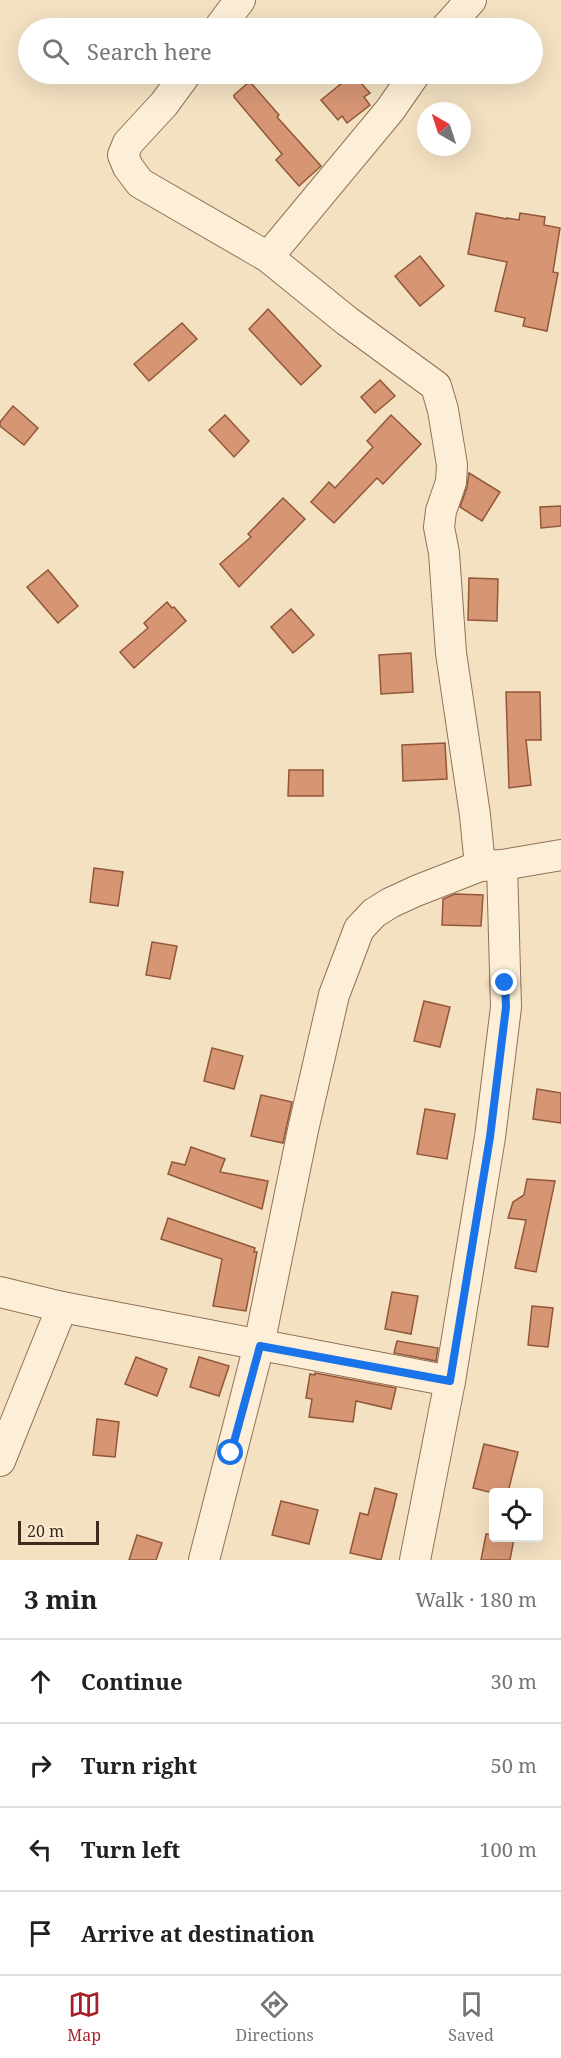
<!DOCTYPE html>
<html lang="en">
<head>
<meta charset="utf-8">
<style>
	:root { --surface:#fff; --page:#f2f2f2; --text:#202124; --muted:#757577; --line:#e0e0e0; --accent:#a61f29 }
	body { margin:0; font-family:"Noto Serif",serif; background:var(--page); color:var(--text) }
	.controls { position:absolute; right:18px; bottom:18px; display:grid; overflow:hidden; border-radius:6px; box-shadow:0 6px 24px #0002 }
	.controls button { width:54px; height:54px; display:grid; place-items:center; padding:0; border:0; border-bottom:2px solid var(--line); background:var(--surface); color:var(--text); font:30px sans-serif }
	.compass { position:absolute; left:417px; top:102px; width:54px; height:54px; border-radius:50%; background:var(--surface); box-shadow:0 6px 24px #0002; rotate:321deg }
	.scale { position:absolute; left:18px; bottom:15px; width:81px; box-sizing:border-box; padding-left:6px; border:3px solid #3e2b1d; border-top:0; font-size:16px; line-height:21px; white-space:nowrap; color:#3e2b1d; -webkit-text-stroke:4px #f9ecd3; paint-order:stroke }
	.stop { position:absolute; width:18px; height:18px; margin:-14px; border:4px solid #1a73e8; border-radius:50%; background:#fff }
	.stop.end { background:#1a73e8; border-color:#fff; box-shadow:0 2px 6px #0008 }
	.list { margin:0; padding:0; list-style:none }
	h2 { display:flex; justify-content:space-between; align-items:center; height:78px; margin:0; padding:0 24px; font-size:26px }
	h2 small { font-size:20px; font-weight:400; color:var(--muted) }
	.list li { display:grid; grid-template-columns:39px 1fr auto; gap:18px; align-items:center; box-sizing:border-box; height:84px; padding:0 24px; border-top:2px solid var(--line) }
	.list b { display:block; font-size:22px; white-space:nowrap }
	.list em { font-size:20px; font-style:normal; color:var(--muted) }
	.icon { flex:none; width:33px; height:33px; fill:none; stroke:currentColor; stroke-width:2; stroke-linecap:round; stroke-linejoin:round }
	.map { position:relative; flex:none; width:561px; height:1560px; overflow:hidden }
	.search { position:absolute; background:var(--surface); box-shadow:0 6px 24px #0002; left:18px; right:18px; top:18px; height:66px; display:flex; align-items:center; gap:15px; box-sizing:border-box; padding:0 21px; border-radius:33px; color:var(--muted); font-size:22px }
	.sheet { height:414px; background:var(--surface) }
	nav { display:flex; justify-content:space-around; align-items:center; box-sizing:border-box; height:84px; border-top:2px solid var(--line); background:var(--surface); font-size:16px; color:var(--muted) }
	nav a { display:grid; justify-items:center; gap:3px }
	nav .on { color:var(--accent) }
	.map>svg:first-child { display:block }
	.building { fill:#d69674; stroke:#925739; stroke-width:1.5 }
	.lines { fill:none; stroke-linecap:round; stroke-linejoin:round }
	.street-casing { stroke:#907157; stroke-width:32 }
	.street { stroke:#fdefd7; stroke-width:30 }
	.route { stroke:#1a73e8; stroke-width:8 }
</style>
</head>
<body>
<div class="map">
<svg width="561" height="1560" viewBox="0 0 561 1560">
	<rect width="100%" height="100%" fill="#f3e1c2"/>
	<!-- building -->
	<g class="building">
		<polygon points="353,74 370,93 364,97 370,105 347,123 342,116 338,120 321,100"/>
		<polygon points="248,83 251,83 279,115 277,117 321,166 299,186 276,160 282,154 234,97 234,95"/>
		<polygon points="476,213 507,219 507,218 519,220 520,213 545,217 544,225 560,228 553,272 558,273 547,331 523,326 525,318 495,311 507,262 468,254"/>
		<polygon points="420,256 444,286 420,306 395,276"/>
		<polygon points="268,309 321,366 301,385 249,329"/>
		<polygon points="182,323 197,339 149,381 134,364"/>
		<polygon points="380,380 395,396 375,413 361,397"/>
		<polygon points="13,406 38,428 24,445 0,426 0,422"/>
		<polygon points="225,415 249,441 234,457 209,430"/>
		<polygon points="391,415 421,444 383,484 377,478 334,523 311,502 329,482 335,488 373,447 367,441"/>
		<polygon points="469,473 500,492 482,521 460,507 467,487"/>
		<polygon points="283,498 305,519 239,587 220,564 251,537 248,534"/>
		<polygon points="561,506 561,526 541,528 540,507"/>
		<polygon points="48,570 78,606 58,623 27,587"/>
		<polygon points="469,578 498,579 497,621 468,620"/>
		<polygon points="167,602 172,608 174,607 186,621 134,668 120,652 148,628 144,623"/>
		<polygon points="291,609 314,635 293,653 271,627"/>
		<polygon points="411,653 413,692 381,694 379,655"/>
		<polygon points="506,692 540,692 541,740 526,740 531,785 509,788"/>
		<polygon points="445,743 447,779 403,781 402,745"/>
		<polygon points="289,770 323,770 323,796 288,796"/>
		<polygon points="94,868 123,872 118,906 90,902"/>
		<polygon points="455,894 483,895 481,926 442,925 443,899"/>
		<polygon points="152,942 177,946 170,979 146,975"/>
		<polygon points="424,1001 450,1007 440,1047 414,1041"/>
		<polygon points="212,1048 243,1056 234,1089 204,1081"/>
		<polygon points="537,1089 561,1093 561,1123 533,1119"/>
		<polygon points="261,1095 292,1102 283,1143 251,1136"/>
		<polygon points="425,1109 455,1114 447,1159 417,1154"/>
		<polygon points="191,1147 225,1159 220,1172 268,1181 262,1209 168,1174 172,1162 185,1165"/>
		<polygon points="527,1179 555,1181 536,1272 515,1268 526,1220 508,1218 513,1202 524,1195"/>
		<polygon points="168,1218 255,1248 254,1252 257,1252 246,1311 213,1306 222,1259 161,1239"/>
		<polygon points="392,1292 418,1296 411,1334 385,1329"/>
		<polygon points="532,1306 553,1308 548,1347 528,1345"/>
		<polygon points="397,1341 438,1348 436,1361 394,1353"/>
		<polygon points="136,1357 167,1369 157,1396 125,1384"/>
		<polygon points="199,1357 229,1366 219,1396 190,1387"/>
		<polygon points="315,1373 396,1388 391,1409 356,1401 353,1422 309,1417 312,1399 306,1398 310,1374 315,1375"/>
		<polygon points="97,1419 119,1422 115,1457 93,1455"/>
		<polygon points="484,1444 518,1452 508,1492 489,1492 473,1488"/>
		<polygon points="375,1488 397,1494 381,1560 350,1553 360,1513 368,1515"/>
		<polygon points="281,1501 318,1510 309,1544 272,1535"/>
		<polygon points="486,1534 494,1535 494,1538 514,1539 510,1560 481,1560"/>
		<polygon points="137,1535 162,1543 156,1560 129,1560"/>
	</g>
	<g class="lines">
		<defs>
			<g id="street">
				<polyline points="219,28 240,0"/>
				<polyline points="446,28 471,0"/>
				<polyline points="186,74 164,104 128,143 123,155 128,167 140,183 268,257 347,321 436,386 443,410 452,465 451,482 441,511 439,527 444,553 451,653 475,815 480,866"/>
				<polyline points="268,257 390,110 415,74"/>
				<polyline points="0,1292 62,1307 450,1381"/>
				<polyline points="0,1461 62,1307"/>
				<polyline points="204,1560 259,1345 303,1130 334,995 359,929 374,913 390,903 416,891 480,866 502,865 561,855"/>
				<polyline points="415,1560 450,1381 490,1137 506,1007 502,865"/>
			</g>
		</defs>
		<!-- street casing -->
		<use href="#street" class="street-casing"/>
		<!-- street -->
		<use href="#street" class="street"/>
	</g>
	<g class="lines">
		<!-- route -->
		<polyline class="route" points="231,1453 260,1346 450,1381 490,1137 506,1007 505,983"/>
	</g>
</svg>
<div class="controls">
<button><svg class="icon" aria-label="locate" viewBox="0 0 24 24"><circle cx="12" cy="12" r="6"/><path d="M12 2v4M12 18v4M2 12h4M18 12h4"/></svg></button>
</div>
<svg class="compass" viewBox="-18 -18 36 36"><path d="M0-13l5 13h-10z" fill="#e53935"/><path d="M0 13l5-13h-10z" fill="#757577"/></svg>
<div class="scale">20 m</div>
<div class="stop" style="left:231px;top:1453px"></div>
<div class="stop end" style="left:505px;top:983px"></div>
<div class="search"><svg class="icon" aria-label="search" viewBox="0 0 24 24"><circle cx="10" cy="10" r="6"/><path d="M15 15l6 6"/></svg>Search here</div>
</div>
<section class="sheet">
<h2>3 min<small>Walk · 180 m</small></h2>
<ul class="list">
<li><svg class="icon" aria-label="ahead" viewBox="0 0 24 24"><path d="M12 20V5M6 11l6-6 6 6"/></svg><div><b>Continue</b></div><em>30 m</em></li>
<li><svg class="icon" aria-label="right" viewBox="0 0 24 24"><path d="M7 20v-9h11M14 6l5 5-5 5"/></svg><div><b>Turn right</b></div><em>50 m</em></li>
<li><svg class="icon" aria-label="left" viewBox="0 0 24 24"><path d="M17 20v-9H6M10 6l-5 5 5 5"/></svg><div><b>Turn left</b></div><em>100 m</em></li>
<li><svg class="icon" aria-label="arrive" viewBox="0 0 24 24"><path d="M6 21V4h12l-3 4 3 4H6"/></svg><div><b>Arrive at destination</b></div></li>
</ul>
</section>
<nav>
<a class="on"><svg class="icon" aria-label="map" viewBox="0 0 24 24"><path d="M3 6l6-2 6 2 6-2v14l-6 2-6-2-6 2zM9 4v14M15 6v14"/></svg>Map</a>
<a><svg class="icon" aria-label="directions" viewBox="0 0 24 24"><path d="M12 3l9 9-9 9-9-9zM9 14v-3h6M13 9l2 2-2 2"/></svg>Directions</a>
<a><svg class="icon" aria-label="saved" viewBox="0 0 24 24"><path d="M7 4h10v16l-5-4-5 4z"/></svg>Saved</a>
</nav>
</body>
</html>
